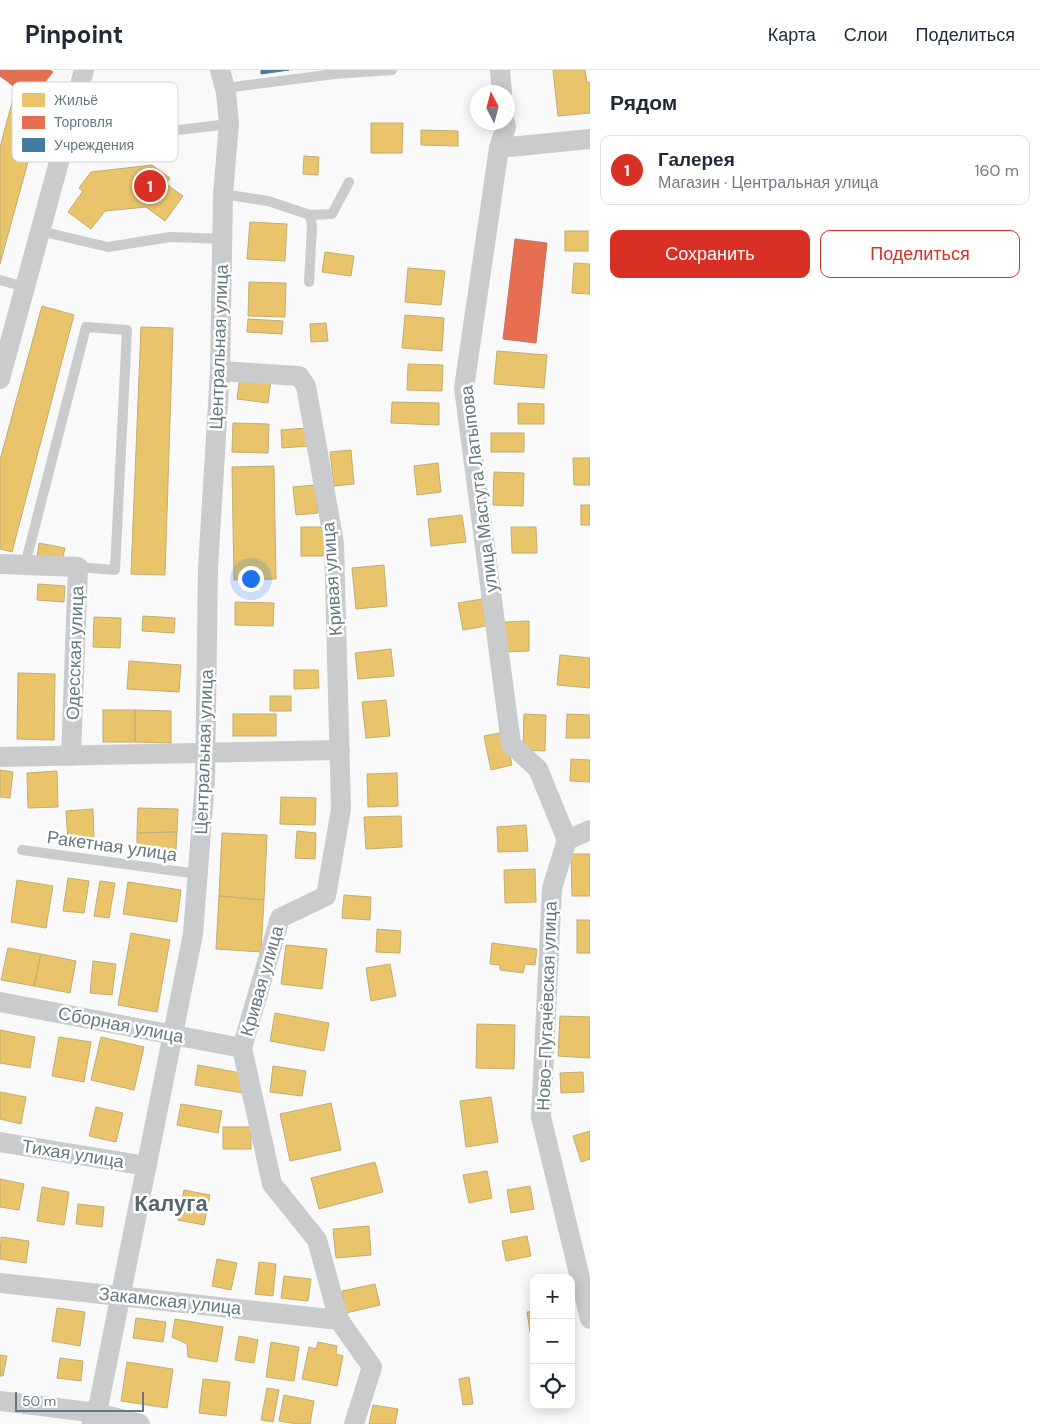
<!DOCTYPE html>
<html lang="ru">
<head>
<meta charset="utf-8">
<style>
	:root { --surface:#fff; --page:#f6f6f7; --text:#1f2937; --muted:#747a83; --line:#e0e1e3; --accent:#d93025 }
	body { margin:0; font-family:"DM Sans",sans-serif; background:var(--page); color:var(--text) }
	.controls { position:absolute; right:15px; bottom:15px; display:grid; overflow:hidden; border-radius:10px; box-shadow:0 2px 12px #0003 }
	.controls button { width:45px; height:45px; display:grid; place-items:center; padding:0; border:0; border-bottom:1px solid var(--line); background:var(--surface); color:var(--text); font:25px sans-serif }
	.compass { position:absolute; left:470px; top:15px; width:45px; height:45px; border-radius:50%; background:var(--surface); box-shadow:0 2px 12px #0003; rotate:354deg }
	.scale { position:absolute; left:15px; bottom:12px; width:129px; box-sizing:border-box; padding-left:5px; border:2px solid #667881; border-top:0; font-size:14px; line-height:18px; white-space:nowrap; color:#667881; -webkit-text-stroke:4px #fff; paint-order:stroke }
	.you { position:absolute; left:250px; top:508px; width:18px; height:18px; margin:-12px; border:4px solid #fff; border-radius:50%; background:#1a73e8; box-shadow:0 0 0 8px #1a73e833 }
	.badge { display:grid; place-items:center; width:32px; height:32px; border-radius:50%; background:var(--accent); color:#fff; font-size:16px; font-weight:700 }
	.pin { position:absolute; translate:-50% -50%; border:2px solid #fff; box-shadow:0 1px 5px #0006 }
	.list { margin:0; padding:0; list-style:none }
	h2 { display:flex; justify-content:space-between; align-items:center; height:65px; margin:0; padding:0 20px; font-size:21px }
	h2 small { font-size:16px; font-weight:400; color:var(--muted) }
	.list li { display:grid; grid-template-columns:32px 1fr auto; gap:15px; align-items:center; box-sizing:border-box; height:70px; margin:0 10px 10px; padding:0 10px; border:1px solid var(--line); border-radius:10px }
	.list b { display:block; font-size:19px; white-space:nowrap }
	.list p { margin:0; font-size:16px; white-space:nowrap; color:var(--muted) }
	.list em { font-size:16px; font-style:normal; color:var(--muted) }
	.actions { display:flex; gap:10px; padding:15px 20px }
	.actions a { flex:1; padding:11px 0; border:1px solid var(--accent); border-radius:10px; text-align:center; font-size:18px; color:var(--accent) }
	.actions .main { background:var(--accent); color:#fff }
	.icon { flex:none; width:28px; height:28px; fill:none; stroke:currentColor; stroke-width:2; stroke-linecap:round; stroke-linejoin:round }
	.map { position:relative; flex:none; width:590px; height:1354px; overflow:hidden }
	header { display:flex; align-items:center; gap:30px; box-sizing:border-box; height:70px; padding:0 25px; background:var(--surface); border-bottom:1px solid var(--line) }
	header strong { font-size:24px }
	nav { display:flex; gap:28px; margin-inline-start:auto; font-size:18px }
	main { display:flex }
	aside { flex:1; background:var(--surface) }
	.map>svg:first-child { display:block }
	.homes { fill:#e9c46a; stroke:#c2ad71 }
	.shops { fill:#e76f51; stroke:#c0725f }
	.public { fill:#457b9d; stroke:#4f7a95 }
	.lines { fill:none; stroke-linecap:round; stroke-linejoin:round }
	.lane { stroke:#cacbcc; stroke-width:10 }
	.street { stroke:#cacbcc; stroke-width:20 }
	.labels { text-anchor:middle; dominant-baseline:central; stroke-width:5; stroke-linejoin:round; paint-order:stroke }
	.street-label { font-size:18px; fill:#667881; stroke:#fff }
	.district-label { font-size:22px; font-weight:bold; fill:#58656d; stroke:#fff }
	.key { fill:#fff; stroke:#d1d6d9; stroke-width:1 }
	.key-label { font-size:14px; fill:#667881 }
</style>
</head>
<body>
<header>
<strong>Pinpoint</strong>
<nav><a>Карта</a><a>Слои</a><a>Поделиться</a></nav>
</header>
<main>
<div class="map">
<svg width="590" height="1354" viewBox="0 0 590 1354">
	<rect width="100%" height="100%" fill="#f9f9f9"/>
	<!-- homes -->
	<g class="homes">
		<polygon points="553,0 585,0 587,13 590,12 590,43 558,46"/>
		<polygon points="16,18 46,26 0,194 0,77"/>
		<polygon points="371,53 403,53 402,83 371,83"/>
		<polygon points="421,60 458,61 458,76 421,75"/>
		<polygon points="304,86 319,87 318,105 303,104"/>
		<polygon points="152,95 170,108 166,114 183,126 165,151 146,137 105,141 91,159 68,142 83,121 79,118 91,102"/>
		<polygon points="250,152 287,154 285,191 247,189"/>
		<rect x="565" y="161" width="23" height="20"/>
		<polygon points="325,182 354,186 351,206 322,202"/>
		<polygon points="574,193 590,194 590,224 572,223"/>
		<polygon points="408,198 445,201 441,235 405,232"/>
		<polygon points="249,212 286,213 285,247 248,246"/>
		<polygon points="42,236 74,245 12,482 0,479 0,390"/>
		<polygon points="405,245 444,248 442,281 402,278"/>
		<polygon points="248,249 283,251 282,264 247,262"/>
		<polygon points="326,253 328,271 311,272 310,254"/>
		<polygon points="141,257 173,258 165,505 131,504"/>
		<polygon points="497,281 547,285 544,318 494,314"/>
		<polygon points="408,294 443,295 442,321 407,320"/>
		<polygon points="240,306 271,310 268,333 237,329"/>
		<polygon points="392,332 439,333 439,355 391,353"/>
		<polygon points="518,333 544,334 544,354 518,354"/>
		<polygon points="233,353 269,354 268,383 232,382"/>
		<polygon points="306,358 308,376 282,378 281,360"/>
		<rect x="491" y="363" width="33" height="19"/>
		<polygon points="351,380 354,414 334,416 330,382"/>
		<polygon points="573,388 590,388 590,415 574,415"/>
		<polygon points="438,393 441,422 417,425 414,396"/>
		<polygon points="274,396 276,509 234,510 232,397"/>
		<polygon points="494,402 524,403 523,436 493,435"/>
		<polygon points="315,415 318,443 296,445 293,417"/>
		<rect x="581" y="435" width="9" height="20"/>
		<polygon points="462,445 466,472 431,476 428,449"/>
		<rect x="301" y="457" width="25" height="29"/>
		<polygon points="511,457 536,457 537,483 512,483"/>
		<polygon points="39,473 65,478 62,492 37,488"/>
		<polygon points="384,495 387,536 356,539 352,498"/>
		<polygon points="38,514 65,516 64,532 37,530"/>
		<polygon points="482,529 486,556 463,560 458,533"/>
		<polygon points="235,532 274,533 273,556 235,555"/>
		<polygon points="143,546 175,548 174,563 142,561"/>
		<polygon points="94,547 121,548 120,578 93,577"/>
		<polygon points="529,551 529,581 505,582 505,552"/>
		<polygon points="391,579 394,606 358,609 355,583"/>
		<polygon points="560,585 590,588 590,618 557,615"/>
		<polygon points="129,591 181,595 179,622 127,619"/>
		<polygon points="294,600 318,600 319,618 294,619"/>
		<polygon points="18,603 55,604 54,670 17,669"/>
		<rect x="270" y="626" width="21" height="15"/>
		<polygon points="386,630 390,666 366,668 362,632"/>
		<rect x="103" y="640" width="32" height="32"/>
		<polygon points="135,640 171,641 171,673 135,672"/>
		<rect x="233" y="644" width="43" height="22"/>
		<polygon points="524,644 546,645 545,681 523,680"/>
		<polygon points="567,644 590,645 590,668 566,668"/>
		<polygon points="505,662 512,695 491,700 484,666"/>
		<polygon points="571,689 590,690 590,712 570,711"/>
		<polygon points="0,700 13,702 10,728 0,727"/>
		<polygon points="57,701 58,737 28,738 27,703"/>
		<polygon points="397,703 398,736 368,737 367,704"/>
		<polygon points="281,727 316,728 315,755 280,754"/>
		<polygon points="138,738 178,739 177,762 137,763"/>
		<polygon points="93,739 94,769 68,770 66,741"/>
		<polygon points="401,746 402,777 366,779 364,747"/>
		<polygon points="526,755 528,781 498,782 497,757"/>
		<polygon points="297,761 316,763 315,789 295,788"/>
		<polygon points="177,762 176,780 137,779 137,763"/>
		<polygon points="222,763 267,765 264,830 219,826"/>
		<polygon points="571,784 590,784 590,826 572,826"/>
		<polygon points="535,799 536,832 505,833 504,800"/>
		<polygon points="68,808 89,811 84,843 63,841"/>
		<polygon points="17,810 53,816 46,858 11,852"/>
		<polygon points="100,811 115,813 109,848 94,846"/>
		<polygon points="128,812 181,820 177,852 123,844"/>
		<polygon points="344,825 371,827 370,850 342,848"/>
		<polygon points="219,826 264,830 261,882 216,879"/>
		<rect x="577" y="850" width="13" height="33"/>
		<polygon points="377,859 401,861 400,883 376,882"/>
		<polygon points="131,863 170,870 157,942 118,935"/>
		<polygon points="492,873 537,879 535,895 525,894 523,903 500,900 500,895 490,894"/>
		<polygon points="286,875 327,879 322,919 281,914"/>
		<polygon points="8,878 41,884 34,916 1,910"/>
		<polygon points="41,884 76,891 70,923 34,916"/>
		<polygon points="93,891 116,894 112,925 90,923"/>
		<polygon points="390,894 396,926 371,931 366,898"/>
		<polygon points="275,943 329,953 324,981 270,971"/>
		<polygon points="560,946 590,947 590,988 558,986"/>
		<polygon points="477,954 515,955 514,999 476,998"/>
		<polygon points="0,960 35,967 30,998 0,993"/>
		<polygon points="59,967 91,972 84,1012 52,1006"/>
		<polygon points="101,967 144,977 134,1020 91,1010"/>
		<polygon points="198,995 246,1004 243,1023 195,1015"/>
		<polygon points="273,996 306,1001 302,1026 270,1022"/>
		<polygon points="583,1002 584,1022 561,1023 560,1003"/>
		<polygon points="0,1022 26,1027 21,1054 0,1049"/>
		<polygon points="491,1027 498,1072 466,1077 460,1031"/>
		<polygon points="331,1033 341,1080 290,1091 280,1044"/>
		<polygon points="181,1034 222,1041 218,1063 177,1055"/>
		<polygon points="96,1037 123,1043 116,1072 89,1066"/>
		<rect x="223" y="1057" width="28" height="22"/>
		<polygon points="590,1061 590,1089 581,1092 573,1066"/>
		<polygon points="375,1092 383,1122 319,1139 311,1108"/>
		<polygon points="487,1101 492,1128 469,1133 463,1105"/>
		<polygon points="0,1109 24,1114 19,1140 0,1137"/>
		<polygon points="530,1116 534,1139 511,1143 507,1120"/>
		<polygon points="42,1117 69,1122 64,1155 37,1151"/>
		<polygon points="184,1120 210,1125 204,1155 178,1150"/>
		<polygon points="78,1134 104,1137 102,1157 76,1154"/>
		<polygon points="369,1156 371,1185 336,1188 333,1159"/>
		<polygon points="527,1166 531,1186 506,1191 502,1171"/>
		<polygon points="1,1167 29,1171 26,1193 0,1189"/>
		<polygon points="217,1189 237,1193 231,1220 212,1216"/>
		<polygon points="259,1192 276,1194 273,1226 255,1224"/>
		<polygon points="284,1206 311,1209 308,1231 281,1228"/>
		<polygon points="375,1214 380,1235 346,1243 342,1221"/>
		<polygon points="57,1238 85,1242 80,1276 52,1271"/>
		<polygon points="534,1241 534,1273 532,1274 527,1242"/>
		<polygon points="136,1248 166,1252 163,1272 133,1268"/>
		<polygon points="175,1249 223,1257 217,1292 188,1287 187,1274 172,1267"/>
		<polygon points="239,1266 258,1270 254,1293 235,1290"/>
		<polygon points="271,1272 299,1277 294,1311 266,1307"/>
		<polygon points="318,1272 337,1276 336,1284 343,1286 337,1316 302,1309 309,1277 316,1279"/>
		<polygon points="0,1285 7,1286 3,1306 0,1306"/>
		<polygon points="60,1288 83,1291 81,1311 57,1308"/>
		<polygon points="127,1292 173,1299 167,1338 121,1331"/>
		<polygon points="469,1307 473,1334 463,1335 459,1309"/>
		<polygon points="203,1309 230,1312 226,1346 199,1343"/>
		<polygon points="267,1318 279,1320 273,1352 261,1350"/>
		<polygon points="284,1325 314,1331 310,1354 297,1354 279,1351"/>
		<polygon points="373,1335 398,1339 395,1354 369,1354"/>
	</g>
	<!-- shops -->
	<g class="shops">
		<polygon points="0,0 50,0 53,2 36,23 16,18 0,6"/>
		<polygon points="515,169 547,173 536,273 503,269"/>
	</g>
	<!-- public -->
	<polygon class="public" points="261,0 289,0 261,4"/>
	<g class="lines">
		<!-- lane -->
		<g class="lane">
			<polyline points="225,18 335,4 392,0"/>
			<polyline points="161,62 229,54"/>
			<polyline points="223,124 268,131 310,145 332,144 349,112"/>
			<polyline points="40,161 108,177 170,167 223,169"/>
			<polyline points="0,210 25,217"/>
			<polyline points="309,212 312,157 310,145"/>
			<polyline points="25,495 86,257 127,260 115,500 78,497"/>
			<polyline points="22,780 198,804"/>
		</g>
		<!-- street -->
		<g class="street">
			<polyline points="500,0 502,22"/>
			<polyline points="505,52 506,57 499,78 464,318 511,674 538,699 567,770"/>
			<polyline points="499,78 590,69"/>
			<polyline points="220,301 299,306 306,316 334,473 341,739 326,826 280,848 242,978 272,1114 317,1170 339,1250 372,1297 354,1354"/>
			<polyline points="0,309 84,0"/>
			<polyline points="0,494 78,497 71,686"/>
			<polyline points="0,687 340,680"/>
			<polyline points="567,770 552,818 541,1047 590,1249"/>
			<polyline points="567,770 590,760"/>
			<polyline points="0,932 242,978"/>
			<polyline points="0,1072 147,1096"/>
			<polyline points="0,1213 339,1250"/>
			<polyline points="0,1331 97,1343 140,1354"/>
			<polyline points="92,1354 97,1343 193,864 205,710 208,498 220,301 223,124 229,54 226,22 220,0"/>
		</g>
	</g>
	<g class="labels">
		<!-- street labels -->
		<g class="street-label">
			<text transform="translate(219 277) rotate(-88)">Центральная улица</text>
			<text transform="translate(479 419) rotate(-97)">улица Масгута Латыпова</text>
			<text transform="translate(332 509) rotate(-94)">Кривая улица</text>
			<text transform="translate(75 583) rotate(-88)">Одесская улица</text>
			<text transform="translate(204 682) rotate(-88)">Центральная улица</text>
			<text transform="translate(112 776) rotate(8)">Ракетная улица</text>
			<text transform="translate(262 911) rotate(-74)">Кривая улица</text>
			<text transform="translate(547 936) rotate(-88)">Ново-Пугачёвская улица</text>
			<text transform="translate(121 955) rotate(11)">Сборная улица</text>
			<text transform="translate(73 1084) rotate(9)">Тихая улица</text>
			<text transform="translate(170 1231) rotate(6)">Закамская улица</text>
		</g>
		<!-- district labels -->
		<g class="district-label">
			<text x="171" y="1133">Калуга</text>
		</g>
	</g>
	<!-- legend -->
	<rect x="12" y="12" width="166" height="80" rx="8" class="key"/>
	<rect x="22" y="23" width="23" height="14" fill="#e9c46a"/>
	<rect x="22" y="46" width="23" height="13" fill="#e76f51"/>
	<rect x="22" y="68" width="23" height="14" fill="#457b9d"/>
	<g class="key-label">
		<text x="54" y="35">Жильё</text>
		<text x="54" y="57">Торговля</text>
		<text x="54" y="80">Учреждения</text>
	</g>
</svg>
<div class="controls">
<button>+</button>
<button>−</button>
<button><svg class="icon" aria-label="locate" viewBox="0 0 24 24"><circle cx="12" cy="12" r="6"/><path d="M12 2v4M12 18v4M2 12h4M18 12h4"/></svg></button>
</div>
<svg class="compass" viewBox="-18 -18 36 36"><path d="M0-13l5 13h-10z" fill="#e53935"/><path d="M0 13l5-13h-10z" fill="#747a83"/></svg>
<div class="scale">50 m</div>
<div class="you"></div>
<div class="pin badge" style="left:150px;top:116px">1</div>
</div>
<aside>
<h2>Рядом<small></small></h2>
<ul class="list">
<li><span class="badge">1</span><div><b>Галерея</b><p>Магазин · Центральная улица</p></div><em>160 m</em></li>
</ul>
<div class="actions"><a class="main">Сохранить</a><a>Поделиться</a></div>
</aside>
</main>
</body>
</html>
